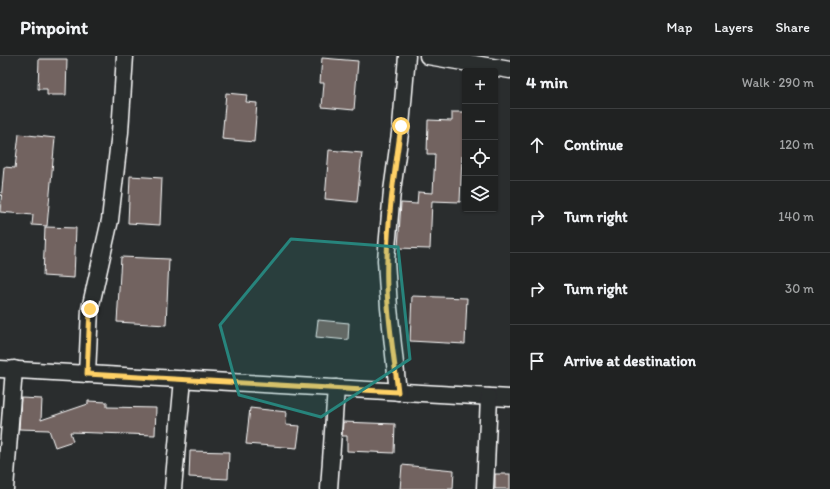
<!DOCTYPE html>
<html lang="en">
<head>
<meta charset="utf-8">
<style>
	:root { --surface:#202222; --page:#2d2f2f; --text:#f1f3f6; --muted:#a2a4a5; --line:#3d3f40 }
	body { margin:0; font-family:Itim,sans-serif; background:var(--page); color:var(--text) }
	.controls { position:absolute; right:12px; top:12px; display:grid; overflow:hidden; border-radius:4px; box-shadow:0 1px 3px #0004 }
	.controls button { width:36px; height:36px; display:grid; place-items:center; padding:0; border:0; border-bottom:1px solid var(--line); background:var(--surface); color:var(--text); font:20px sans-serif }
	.stop { position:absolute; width:12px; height:12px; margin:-9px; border:3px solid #ffd166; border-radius:50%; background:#fff }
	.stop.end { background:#ffd166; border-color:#fff; box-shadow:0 1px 4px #0008 }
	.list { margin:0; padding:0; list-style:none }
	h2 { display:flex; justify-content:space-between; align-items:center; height:52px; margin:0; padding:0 16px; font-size:17px }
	h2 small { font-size:13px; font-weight:400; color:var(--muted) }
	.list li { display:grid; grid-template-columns:26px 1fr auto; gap:12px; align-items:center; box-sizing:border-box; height:72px; padding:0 16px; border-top:1px solid var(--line) }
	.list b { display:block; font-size:15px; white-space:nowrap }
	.list em { font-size:13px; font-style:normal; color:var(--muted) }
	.icon { flex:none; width:22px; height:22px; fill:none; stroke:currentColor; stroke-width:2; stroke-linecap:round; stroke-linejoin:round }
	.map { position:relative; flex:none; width:510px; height:433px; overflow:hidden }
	header { display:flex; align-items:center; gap:24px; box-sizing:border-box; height:56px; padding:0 20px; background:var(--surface); border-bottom:1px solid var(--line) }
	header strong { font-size:19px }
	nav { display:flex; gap:22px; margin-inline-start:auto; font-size:14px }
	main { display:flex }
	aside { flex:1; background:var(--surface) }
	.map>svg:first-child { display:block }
	.building { fill:#726461; stroke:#fff }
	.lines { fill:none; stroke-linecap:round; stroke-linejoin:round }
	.street-casing { stroke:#fff; stroke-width:19 }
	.street { stroke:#2a2d2e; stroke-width:16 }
	.route { stroke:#ffd166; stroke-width:5 }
	.marked { fill:#27847c; fill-opacity:0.2; stroke:#27847c; stroke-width:3; stroke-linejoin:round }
</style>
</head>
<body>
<header>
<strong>Pinpoint</strong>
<nav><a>Map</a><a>Layers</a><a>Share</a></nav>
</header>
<main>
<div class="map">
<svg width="510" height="433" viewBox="0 0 510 433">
	<rect width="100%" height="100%" fill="#2a2d2e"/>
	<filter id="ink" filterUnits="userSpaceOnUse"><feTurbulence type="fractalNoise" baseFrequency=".025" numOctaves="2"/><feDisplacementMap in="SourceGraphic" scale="8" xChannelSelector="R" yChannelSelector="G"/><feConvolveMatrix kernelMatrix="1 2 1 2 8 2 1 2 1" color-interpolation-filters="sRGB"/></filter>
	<g filter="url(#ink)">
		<!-- building -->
		<g class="building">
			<polygon points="322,2 358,5 354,54 322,51 324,27 320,27"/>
			<polygon points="39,3 67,3 66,39 47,39 47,33 38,33"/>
			<polygon points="226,37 247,39 246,46 257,47 254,86 222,83"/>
			<polygon points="452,56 465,56 465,100 462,100 460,146 432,145 430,193 398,192 401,147 417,148 418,136 433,137 435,98 427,98 428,64 452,65"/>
			<polygon points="19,78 55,82 47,170 32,169 33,159 0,156 4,111 15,112"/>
			<polygon points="329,94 362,97 357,146 325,143"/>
			<polygon points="130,120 162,122 160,169 128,167"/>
			<polygon points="45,171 76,172 74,222 43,220"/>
			<polygon points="121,201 169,203 166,269 117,266"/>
			<polygon points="412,240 467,242 465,288 410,285"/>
			<polygon points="318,264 349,267 348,284 316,281"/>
			<polygon points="21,342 42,343 41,364 88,348 88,345 107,346 107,351 156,352 155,379 70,376 73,385 55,391 49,374 19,373"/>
			<polygon points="250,352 287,356 286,369 300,370 297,392 246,388"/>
			<polygon points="343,366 395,368 394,397 347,395 347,380 342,380"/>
			<polygon points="190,395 229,396 228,423 189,421"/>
			<polygon points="402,409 454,414 453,433 400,433"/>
			<rect x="495" y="418" width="15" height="15"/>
		</g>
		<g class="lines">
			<defs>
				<g id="street">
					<polyline points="428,0 510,14"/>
					<polyline points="0,313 510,342"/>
					<polyline points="87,318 90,253 110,164 120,76 125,0"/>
					<polyline points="398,336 389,252 386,204 392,135 401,70 407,0"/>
					<polyline points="5,433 14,313"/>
					<polyline points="173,433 183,323"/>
					<polyline points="329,433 336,332"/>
					<polyline points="485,433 489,341"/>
				</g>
			</defs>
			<!-- street casing -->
			<use href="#street" class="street-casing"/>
			<!-- street -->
			<use href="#street" class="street"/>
		</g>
	</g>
	<g class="lines" filter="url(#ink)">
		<!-- route -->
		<path class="route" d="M 90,253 L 87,318 L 398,336 C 393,292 385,247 387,203 C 388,158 395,114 401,70"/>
	</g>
	<!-- marked area -->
	<path class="marked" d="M 291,183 L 398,191 L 410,303 L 321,361 L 239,339 L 220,269 Z"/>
</svg>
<div class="controls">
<button>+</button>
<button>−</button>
<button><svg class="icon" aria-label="locate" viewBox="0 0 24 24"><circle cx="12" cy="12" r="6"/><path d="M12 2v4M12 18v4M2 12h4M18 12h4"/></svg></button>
<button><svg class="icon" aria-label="layers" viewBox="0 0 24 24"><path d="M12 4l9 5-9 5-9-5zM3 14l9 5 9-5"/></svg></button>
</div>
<div class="stop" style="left:401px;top:70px"></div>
<div class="stop end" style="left:90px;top:253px"></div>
</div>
<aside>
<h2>4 min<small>Walk · 290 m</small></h2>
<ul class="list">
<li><svg class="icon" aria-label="ahead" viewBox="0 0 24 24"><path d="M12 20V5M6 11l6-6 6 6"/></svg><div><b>Continue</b></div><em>120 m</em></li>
<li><svg class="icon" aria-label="right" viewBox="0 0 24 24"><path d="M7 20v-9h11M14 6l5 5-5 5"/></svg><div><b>Turn right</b></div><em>140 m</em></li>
<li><svg class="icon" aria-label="right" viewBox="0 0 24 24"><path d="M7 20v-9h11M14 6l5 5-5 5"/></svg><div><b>Turn right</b></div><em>30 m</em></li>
<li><svg class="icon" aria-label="arrive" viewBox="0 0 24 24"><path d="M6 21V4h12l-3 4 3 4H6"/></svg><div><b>Arrive at destination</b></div></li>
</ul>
</aside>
</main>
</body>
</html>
